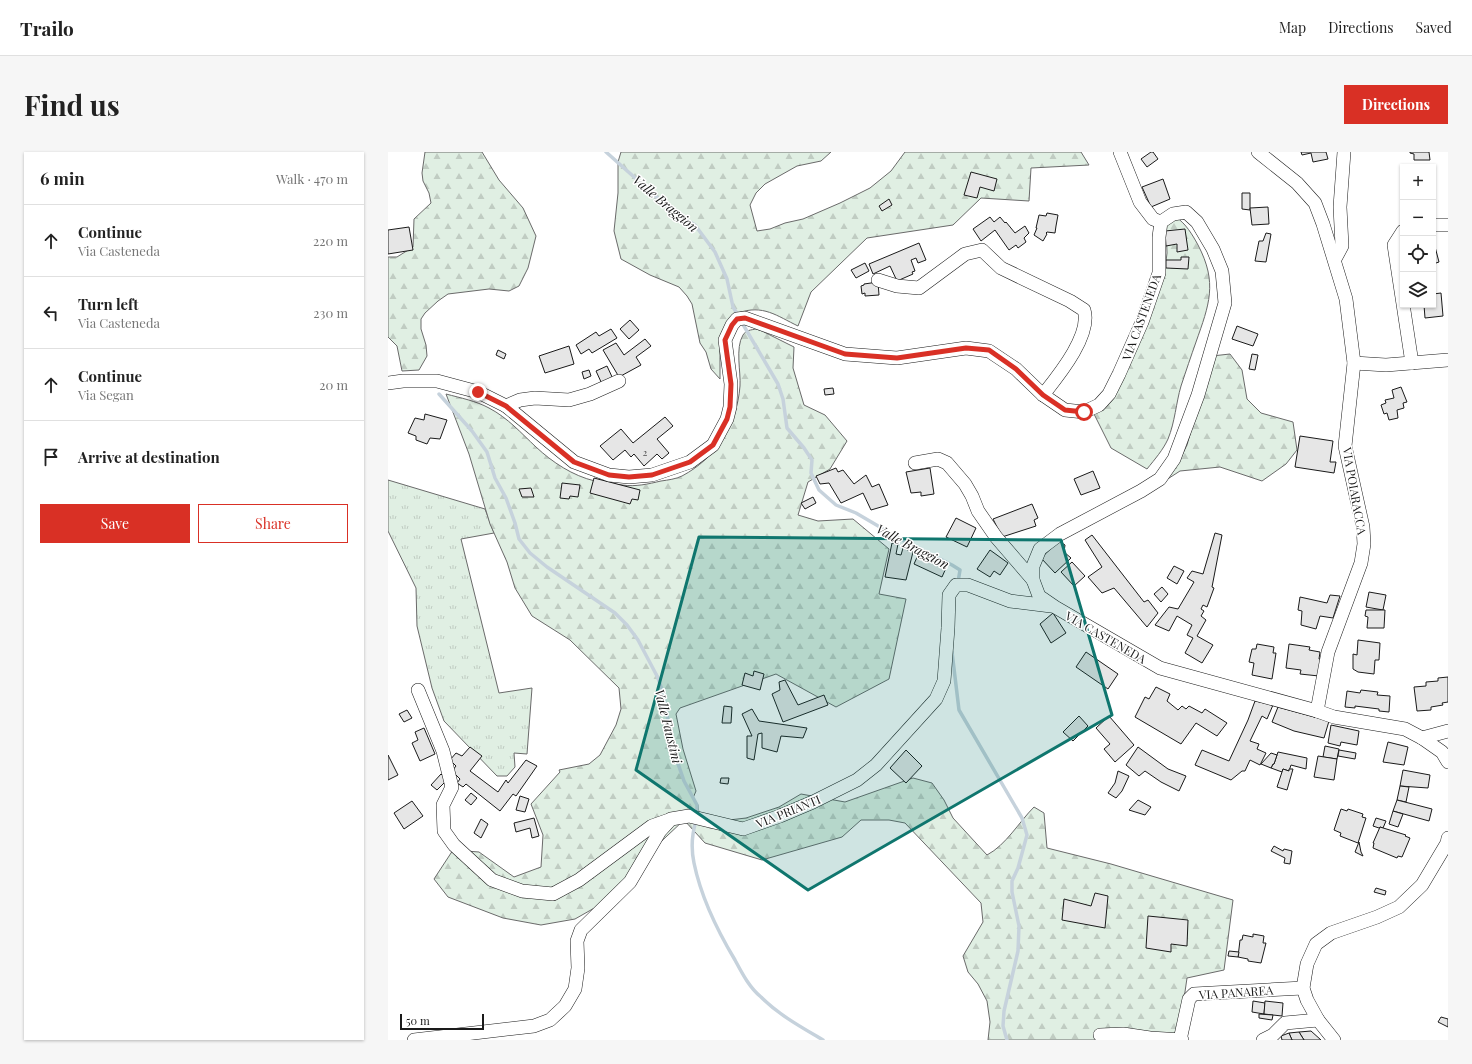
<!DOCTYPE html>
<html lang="en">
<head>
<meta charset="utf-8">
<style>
	:root { --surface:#fff; --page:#f6f6f6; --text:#222; --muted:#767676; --line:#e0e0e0; --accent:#d93025 }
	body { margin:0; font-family:"Playfair Display",serif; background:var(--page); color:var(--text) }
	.controls { position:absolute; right:12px; top:12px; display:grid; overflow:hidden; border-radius:0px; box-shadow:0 1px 3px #0004 }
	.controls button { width:36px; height:36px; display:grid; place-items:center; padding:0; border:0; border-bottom:1px solid var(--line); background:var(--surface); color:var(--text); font:20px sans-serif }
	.scale { position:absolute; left:12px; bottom:10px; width:84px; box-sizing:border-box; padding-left:4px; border:2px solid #1a1a1a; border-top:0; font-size:11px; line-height:14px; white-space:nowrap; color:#1a1a1a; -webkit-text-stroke:3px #fff; paint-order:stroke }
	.stop { position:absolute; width:12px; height:12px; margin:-9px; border:3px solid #d93025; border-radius:50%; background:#fff }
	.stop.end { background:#d93025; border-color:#fff; box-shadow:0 1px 4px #0008 }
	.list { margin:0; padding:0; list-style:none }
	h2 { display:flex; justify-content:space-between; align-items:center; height:52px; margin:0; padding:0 16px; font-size:17px }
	h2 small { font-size:13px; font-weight:400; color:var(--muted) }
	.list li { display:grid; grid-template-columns:26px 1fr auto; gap:12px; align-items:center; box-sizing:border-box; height:72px; padding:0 16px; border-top:1px solid var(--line) }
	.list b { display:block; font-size:15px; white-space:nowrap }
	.list p { margin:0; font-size:13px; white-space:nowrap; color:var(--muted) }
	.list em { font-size:13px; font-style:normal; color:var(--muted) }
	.actions { display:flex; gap:8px; padding:12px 16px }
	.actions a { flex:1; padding:9px 0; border:1px solid var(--accent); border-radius:0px; text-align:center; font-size:14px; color:var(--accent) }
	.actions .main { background:var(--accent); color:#fff }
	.icon { flex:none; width:22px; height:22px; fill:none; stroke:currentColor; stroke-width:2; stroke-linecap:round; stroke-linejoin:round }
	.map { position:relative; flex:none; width:1060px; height:888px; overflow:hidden; border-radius:0px }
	header { display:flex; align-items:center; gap:24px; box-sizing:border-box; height:56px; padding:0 20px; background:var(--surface); border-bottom:1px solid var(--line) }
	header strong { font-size:19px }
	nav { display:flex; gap:22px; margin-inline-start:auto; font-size:14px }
	.intro { display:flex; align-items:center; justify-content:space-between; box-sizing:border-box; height:96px; padding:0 24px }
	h1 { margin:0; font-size:28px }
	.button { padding:10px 18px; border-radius:0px; background:var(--accent); color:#fff; font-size:14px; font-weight:700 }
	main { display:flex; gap:24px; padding:0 24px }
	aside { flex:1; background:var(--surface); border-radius:0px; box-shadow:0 1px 3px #0004 }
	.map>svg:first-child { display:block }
	.grass { fill:url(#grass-tufts); stroke:#6a6a6a }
	.forest { fill:url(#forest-firs); stroke:#6a6a6a }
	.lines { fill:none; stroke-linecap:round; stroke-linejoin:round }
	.stream { stroke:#c6d2dc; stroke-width:3.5 }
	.building { fill:#e6e6e6; stroke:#1a1a1a }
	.minor-casing { stroke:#1a1a1a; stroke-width:14 }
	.minor { stroke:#fff; stroke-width:13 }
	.route { stroke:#d93025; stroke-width:5 }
	.marked { fill:#0f766e; fill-opacity:0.2; stroke:#0f766e; stroke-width:3; stroke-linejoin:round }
	.labels { text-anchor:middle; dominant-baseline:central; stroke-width:3; stroke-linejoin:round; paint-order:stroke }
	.number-label { font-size:10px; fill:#4d4d4d }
	.street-label { font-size:12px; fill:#1a1a1a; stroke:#fff }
	.water-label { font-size:13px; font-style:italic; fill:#1a1a1a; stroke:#fff }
</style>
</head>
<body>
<header>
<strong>Trailo</strong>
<nav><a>Map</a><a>Directions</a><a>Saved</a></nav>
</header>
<div class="intro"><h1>Find us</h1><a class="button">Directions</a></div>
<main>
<aside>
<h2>6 min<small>Walk · 470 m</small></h2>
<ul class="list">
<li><svg class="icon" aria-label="ahead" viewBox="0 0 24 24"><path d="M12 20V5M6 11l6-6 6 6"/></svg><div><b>Continue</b><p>Via Casteneda</p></div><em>220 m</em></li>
<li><svg class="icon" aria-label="left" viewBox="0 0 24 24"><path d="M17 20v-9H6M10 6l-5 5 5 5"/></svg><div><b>Turn left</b><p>Via Casteneda</p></div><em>230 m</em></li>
<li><svg class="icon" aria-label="ahead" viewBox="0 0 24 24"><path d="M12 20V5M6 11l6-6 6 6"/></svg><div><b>Continue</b><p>Via Segan</p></div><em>20 m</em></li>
<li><svg class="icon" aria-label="arrive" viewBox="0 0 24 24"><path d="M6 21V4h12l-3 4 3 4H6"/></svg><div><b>Arrive at destination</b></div></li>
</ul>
<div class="actions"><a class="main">Save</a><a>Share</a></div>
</aside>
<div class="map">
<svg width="1060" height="888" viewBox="0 0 1060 888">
	<defs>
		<pattern id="grass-tufts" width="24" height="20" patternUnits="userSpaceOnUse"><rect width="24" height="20" fill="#e0efe3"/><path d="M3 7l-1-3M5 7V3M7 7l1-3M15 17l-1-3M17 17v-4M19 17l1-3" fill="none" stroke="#c0ccc2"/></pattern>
		<pattern id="forest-firs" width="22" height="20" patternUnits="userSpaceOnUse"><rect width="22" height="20" fill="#e0efe3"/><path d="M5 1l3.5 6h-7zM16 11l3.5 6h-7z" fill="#c0ccc2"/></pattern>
	</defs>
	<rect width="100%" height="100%" fill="#fff"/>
	<!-- grass -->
	<polygon class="grass" points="0,328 97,357 106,381 73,387 111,541 144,536 139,602 126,601 127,615 119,624 109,624 56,569 44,536 29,474 28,436 0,379"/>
	<!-- forest -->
	<g class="forest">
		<polygon points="37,0 94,0 111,28 135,56 148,84 140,116 131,134 121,139 101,137 60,142 50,149 37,161 33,167 33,177 38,193 39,204 31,218 14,219 9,194 0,185 0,105 9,105 25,95 26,67 43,51 41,41 35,29 34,21"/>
		<path d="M 233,0 L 443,0 L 433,9 L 409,14 L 377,32 L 368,41 L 362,53 L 369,79 L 382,77 L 397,71 L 415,67 L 452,51 L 482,36 L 503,19 L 517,0 L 693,0 L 701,13 L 643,16 L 641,49 L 593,46 L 565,73 L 479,86 L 423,140 L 410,174 C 389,164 375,152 350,161 L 332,188 L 332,227 L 323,217 L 318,200 L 312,191 L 304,152 L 299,144 L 291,135 L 262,123 L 233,107 L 226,79 L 230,41 L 230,10 Z"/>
		<path d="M 788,65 C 798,72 804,82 810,93 C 830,131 821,153 808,190 C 803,204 798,219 793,234 C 788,251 787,270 780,287 C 775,298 767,307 759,317 L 723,296 L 705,260 L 777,118 L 779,101 L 778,73 Z"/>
		<path d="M 368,177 L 374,179 L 406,195 L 405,216 L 416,253 L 437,263 L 459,289 L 442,317 L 420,330 L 410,363 L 430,369 L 465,367 L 501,397 L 491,442 L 518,447 L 501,527 L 448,555 L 388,522 L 292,556 L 288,562 L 295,597 L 308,639 L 305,646 L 310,653 L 311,662 L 341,668 L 358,666 L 391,655 L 413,642 L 457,650 L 525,626 L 544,631 L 556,648 L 565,666 L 599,703 C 618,693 631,670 646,655 L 656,661 L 659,696 L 723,712 L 845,748 L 836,818 L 799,826 L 790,888 L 600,888 L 602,870 L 599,849 L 590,832 L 580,820 L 575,804 L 595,770 L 593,751 L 517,671 L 501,668 L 473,668 L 454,685 L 374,708 L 317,691 L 296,668 L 262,700 L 231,742 L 187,767 L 153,773 L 115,766 L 60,745 L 46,727 L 65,698 L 91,700 L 126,725 L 153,715 L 155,683 L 143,652 L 172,620 L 171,618 L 201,612 L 212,603 L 228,573 L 233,557 L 231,536 L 182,488 L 144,464 L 127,436 L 119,410 L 102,372 L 81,302 L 58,242 C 73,246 88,249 101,256 C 120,266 133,281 148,295 C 164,310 185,324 207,329 C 216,331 226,332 234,333 C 248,335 260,332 273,329 C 280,328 288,327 294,324 C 328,306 349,273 352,234 C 353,220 347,196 355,183 C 358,178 363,178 368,177 Z"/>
		<polygon points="842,202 854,218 859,247 873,261 905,270 909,298 898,312 874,329 832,315 792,319 775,330 791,309 799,293 824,204"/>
	</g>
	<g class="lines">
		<!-- stream -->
		<g class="stream">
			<polyline points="218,0 283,58 307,73 327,100 339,127 345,155 350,163"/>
			<polyline points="353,169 390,232 395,247 399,276 416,296 424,308 423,321 431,338 448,353 468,361 514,388 564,413 572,418 570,430"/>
			<polyline points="51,242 84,279 99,300 107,326 118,346 127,371 131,387 142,401 159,415 227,461 239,473 250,488 269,524 275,540 285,597 296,629 309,653 309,663"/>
			<polyline points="564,500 571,558 634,666 639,683 630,716 624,729 624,740 631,774 630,799 616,859 615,874 619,888"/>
			<path d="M 308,669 C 304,682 303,697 306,711 C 313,745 329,778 347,808 C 354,821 361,835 373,845 C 391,863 413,875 435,888"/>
		</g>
	</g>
	<!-- building -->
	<g class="building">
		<polygon points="763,0 765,0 770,7 759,15 753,7"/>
		<polygon points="913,0 938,0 940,7 925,10 923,1 914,3"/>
		<polygon points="1022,0 1041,0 1042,8 1026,8 1026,2 1022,1"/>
		<polygon points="583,20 609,27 606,39 592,35 589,46 576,43"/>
		<polygon points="775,27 782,47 763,55 754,35"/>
		<polygon points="854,41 862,41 862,58 854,57"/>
		<polygon points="501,47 504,53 494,59 491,54"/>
		<polygon points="880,55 881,72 864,73 862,56"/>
		<polygon points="659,61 670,63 668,74 667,81 659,80 658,81 659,82 655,89 646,83 649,76 648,76 651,63 658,64"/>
		<polygon points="602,65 606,70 612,65 617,71 618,70 627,81 637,74 641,81 636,86 638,90 630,96 628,93 621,98 607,78 593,89 585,77"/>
		<polygon points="21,75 25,98 0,102 0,78"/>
		<polygon points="797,77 800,98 789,100 789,92 778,94 777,79"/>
		<polygon points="878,81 883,82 878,110 867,109 871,89 875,89"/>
		<polygon points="1045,87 1051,110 1045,112"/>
		<polygon points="531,91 538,108 530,111 528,106 523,108 527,119 524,120 525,122 509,129 502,114 485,122 481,112"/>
		<polygon points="793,105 801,105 800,117 778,116 778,108 793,108"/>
		<polygon points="477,111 481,119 468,126 463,118"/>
		<polygon points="490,130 491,143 477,144 477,141 474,142 473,134 476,133 476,132"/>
		<polygon points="1053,141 1055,164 1037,166 1036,153 1045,153 1045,142"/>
		<polygon points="242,168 251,178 241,187 232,177"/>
		<polygon points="849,174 870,182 865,194 844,187"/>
		<polygon points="223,177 229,186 204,201 201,197 193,202 188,193 208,180 211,184"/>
		<polygon points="257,187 263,194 248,205 253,213 231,225 215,198 228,191 236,203"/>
		<polygon points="181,194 186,212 157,221 151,204"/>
		<polygon points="110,198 118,202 116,207 108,203"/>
		<polygon points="864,202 870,203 867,218 861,217"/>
		<polygon points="219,214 225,227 214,232 208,219"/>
		<polygon points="201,218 203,224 196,227 194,220"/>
		<polygon points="1013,235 1019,250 1015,251 1016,256 1009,258 1010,266 1001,268 999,261 996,262 993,253 998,251 997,248 1006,246 1004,238"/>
		<polygon points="445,236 446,242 437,243 436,237"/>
		<polygon points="37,262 59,268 52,287 42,286 39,292 28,288 28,284 20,281 27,266 36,268"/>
		<polygon points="277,265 285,274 269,287 281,301 274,307 269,302 256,314 246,302 243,305 237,298 225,308 212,294 233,277 245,291"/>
		<polygon points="912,284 945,289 942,310 948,310 946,321 907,315"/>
		<polygon points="448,316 450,320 455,318 466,332 478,323 484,335 491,332 500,353 483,358 475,341 453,351 441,331 432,332 428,324"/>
		<polygon points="542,316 546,342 533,344 533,340 523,341 518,320"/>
		<polygon points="705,319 712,336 693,343 686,327"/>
		<polygon points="206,326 252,338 250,348 244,347 242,352 202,341"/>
		<polygon points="174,331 192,333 190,345 182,344 181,347 172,346"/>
		<polygon points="143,336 146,345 134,345 131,337"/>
		<polygon points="425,345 428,351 417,357 413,351"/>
		<polygon points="644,352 650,366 646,368 648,374 614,385 605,367"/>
		<polygon points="568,366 588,376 579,395 558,385"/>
		<polygon points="827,381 834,383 824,435 826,436 819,455 815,453 813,457 816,459 813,464 818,468 809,484 825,493 814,511 797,501 805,486 799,483 804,473 789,464 781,479 767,473 781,455 790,457 806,430 799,426 804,419 815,422"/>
		<polygon points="704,383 756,450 760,448 770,461 759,475 726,436 714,441 700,425 714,415 697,388"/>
		<polygon points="671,389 677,393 676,400 683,406 667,421 653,406"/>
		<polygon points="504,391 510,392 508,402 513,403 515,396 525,400 518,428 497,425"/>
		<polygon points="602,398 620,411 612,423 606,419 602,425 589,417"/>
		<polygon points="530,403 558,416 554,425 526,412"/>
		<polygon points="684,410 697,424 686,434 673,420"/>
		<polygon points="786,414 796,419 789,432 779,426"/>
		<polygon points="774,435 780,442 773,450 766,442"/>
		<polygon points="981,440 998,443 995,458 978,455"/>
		<polygon points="942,443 952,444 945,466 932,464 928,477 913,473 914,459 910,458 912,445 939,451"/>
		<polygon points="978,458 997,458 996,476 979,476 980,465 977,464"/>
		<polygon points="665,461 678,481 663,491 652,472"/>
		<polygon points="970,488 992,491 991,508 987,508 986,522 970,520 965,517 965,502 969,503"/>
		<polygon points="869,492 886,495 885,501 888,501 884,527 864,523 866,511 861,510 864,497 868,497"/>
		<polygon points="901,492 922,495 921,498 932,500 931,507 933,507 931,524 912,522 913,518 898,516"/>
		<polygon points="698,500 730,522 720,537 688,515"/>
		<polygon points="366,519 376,522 372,538 354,533 357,521 365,524"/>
		<polygon points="1060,525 1060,550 1054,551 1055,553 1043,555 1043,558 1029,559 1026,535 1038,534 1038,530 1050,529 1050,526"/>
		<polygon points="397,528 410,553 436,543 440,553 395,570 384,542 392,538 391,530"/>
		<polygon points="768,535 782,542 779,549 790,558 794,554 798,557 801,554 814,561 817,557 839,571 829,584 808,571 793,592 747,565 757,545 761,547"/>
		<polygon points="973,538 990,540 989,543 1002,544 1001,560 991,559 991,557 967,554 967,556 957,555 959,539 972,541"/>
		<polygon points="867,549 885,553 879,567 874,564 862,589 871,592 869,597 878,601 872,613 862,608 857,619 854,619 843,628 807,613 814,598 841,609 860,568"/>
		<polygon points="336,554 344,555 343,571 334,571"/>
		<polygon points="890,555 941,569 936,586 906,579 884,570"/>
		<polygon points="364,557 371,569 419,576 415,586 393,584 389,600 374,596 374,581 370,582 366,608 359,606 359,584 364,584 354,562"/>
		<polygon points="19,558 24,566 16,570 11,562"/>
		<polygon points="691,564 700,574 685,589 675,580"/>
		<polygon points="721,564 746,593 727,610 716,597 722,592 708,576"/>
		<polygon points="943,573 971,579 969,593 953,590 952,594 940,591"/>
		<polygon points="36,576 47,602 32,609 24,591 30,588 27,580"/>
		<polygon points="1000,590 1020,595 1016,613 995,610"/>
		<polygon points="937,594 951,597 949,607 935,605"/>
		<polygon points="82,595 94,604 82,619 110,640 118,628 120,631 138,608 149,614 128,644 125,642 112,659 78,632 75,635 69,631 72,627 64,619 68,614 62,608 68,601 74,604"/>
		<polygon points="750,595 780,617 798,624 791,639 773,630 757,619 751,624 738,613"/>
		<polygon points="518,598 534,614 518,631 502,616"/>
		<polygon points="951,598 968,601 967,607 950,604"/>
		<polygon points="890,600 919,606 918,617 903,613 901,619 895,617 894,620 883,616 885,612 886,612"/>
		<polygon points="883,601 889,603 886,612 885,612 883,616 873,612"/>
		<polygon points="0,603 10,623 0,628"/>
		<polygon points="930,604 949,607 946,628 926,625"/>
		<polygon points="895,617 901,619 901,617 905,617 899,638 889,635"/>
		<polygon points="1015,618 1042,623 1040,636 1012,634"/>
		<polygon points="730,619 741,624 734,639 728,646 720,641 727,631"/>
		<polygon points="53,622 59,628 49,638 43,633"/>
		<polygon points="333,626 341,626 340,632 332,631"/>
		<polygon points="1012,634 1021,635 1018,650 1009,648"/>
		<polygon points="83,641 89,646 83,653 77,648"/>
		<polygon points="132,644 141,647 137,660 128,658"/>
		<polygon points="750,648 763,655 757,663 741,658"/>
		<polygon points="1009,648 1044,657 1041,669 1005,659"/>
		<polygon points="24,649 35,664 16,677 6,661"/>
		<polygon points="953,657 959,659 960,657 975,662 974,665 978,666 970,691 952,684 953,681 946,678"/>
		<polygon points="1005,659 1015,662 1010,675 1001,672"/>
		<polygon points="146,666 151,684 144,686 142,676 128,680 126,671"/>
		<polygon points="988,666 998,669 995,676 992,675 991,676 985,674"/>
		<polygon points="93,667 100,672 93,686 86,681"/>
		<polygon points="992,675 1018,683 1017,684 1022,686 1014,705 1010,704 1009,706 985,696 986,691 985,691"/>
		<polygon points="971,690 973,700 975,704 967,700"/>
		<polygon points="886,694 895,699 896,697 904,699 902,712 896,711 897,706 883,699"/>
		<polygon points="988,736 998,739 997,743 986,740"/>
		<polygon points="707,741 720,744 717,776 674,768 676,747 703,754"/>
		<polygon points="760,764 800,768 799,794 783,792 783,800 758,796"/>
		<polygon points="865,782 876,784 875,791 878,791 873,811 860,809 860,807 850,805 852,788 854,788 855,783 865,785"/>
		<polygon points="841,799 851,800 850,805 840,804"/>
		<polygon points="865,849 877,851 876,862 864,860"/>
		<polygon points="877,849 895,851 894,864 876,862"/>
		<polygon points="871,862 885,863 884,868 871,866"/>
		<polygon points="1053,865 1060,867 1060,875 1050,870"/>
		<polygon points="923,879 933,888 916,888 911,880"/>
		<polygon points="911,880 916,888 904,888 901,881"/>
		<polygon points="901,881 904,888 894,888 893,884"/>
	</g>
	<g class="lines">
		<defs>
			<g id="minor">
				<polyline points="732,0 752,50 765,67 773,70"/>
				<polyline points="870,0 909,31 927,51 935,72 958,147 966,211 957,294 975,375 976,392 973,411 940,500 929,559"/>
				<polyline points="1045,73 1060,73"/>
				<polyline points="1015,79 1006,93 1024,211"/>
				<polyline points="947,107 954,94 952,55 956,0"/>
				<path d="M 490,128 L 509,134 L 531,136 L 577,102 L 594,98 L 613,116 L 682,149 L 696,158 C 704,183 670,224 655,243"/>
				<polyline points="966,211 998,213 1060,208"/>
				<polyline points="0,231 15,229 49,229 90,240 118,254 186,310 221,323 241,325 264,323 302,310 325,293 339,267 342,255 343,232 337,188 344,173 349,167 357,166 457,202 509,206 578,196 601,199 628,217 655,243 677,258 696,260 711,253 721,242 731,222 754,170 771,121 771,85 773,70 785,62 798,60 809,70 825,97 834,119 837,151 810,243 786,307 772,327 753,339 672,382 652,397 645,414 645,428 651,444 667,455 772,516 929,559 946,565 1017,577 1034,586 1054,600 1060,610"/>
				<polyline points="118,254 132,248 147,246 181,248 202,242 231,229"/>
				<polyline points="527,311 550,307 559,311 577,332 584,344 590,359 608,385 645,428"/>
				<polyline points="30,538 55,599 64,635 55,653 56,679 66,693 104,728 134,739 165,742 191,728 264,674 281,668"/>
				<polyline points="1034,586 1060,579"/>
				<polyline points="712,883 735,882 762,886 794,888"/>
				<polyline points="26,888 146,874 162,868 177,854 187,837 190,816 189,789 193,778 242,730 272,679 283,667 301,664 355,677 392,664 425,650 469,628 488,613 548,547 556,529 560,476 561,443 568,433 580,433 622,449 663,454"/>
				<polyline points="792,888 801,847 806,842 915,836"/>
				<polyline points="875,888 885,883 897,871 930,868"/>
				<polyline points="946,888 930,868 919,848 915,836 919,812 928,792 943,781 989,765 1011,755 1034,733 1059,691 1060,686"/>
			</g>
		</defs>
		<!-- minor casing -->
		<use href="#minor" class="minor-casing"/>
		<!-- minor -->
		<use href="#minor" class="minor"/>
	</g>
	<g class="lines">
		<!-- route -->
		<polyline class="route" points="90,240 118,254 186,310 221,323 241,325 264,323 302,310 325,293 339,267 342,255 343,232 337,188 344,173 349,167 357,166 457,202 509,206 578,196 601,198 628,217 655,243 677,258 696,260"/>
	</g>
	<!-- marked area -->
	<path class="marked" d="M 311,385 L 673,388 L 724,563 L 420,738 L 248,618 Z"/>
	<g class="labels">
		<!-- number labels -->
		<g class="number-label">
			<text x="257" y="300">2</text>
		</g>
		<!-- street labels -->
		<g class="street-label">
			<text transform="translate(753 165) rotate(-70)">VIA CASTENEDA</text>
			<text transform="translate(967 339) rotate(80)">VIA POIARACCA</text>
			<text transform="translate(718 485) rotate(30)">VIA CASTENEDA</text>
			<text transform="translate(400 659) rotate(-22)">VIA PRIANTI</text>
			<text transform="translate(848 840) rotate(-4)">VIA PANAREA</text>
		</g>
		<!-- water labels -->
		<g class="water-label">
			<text transform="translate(278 51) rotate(40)">Valle Braggion</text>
			<text transform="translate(525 394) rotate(28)">Valle Braggion</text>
			<text transform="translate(281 574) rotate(76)">Valle Faustini</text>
		</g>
	</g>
</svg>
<div class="controls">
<button>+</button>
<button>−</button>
<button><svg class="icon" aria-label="locate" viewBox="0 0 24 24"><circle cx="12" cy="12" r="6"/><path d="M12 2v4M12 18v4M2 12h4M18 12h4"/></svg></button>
<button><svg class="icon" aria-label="layers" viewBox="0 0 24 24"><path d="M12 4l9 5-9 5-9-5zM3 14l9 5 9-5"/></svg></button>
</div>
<div class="scale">50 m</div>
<div class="stop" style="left:696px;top:260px"></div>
<div class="stop end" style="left:90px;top:240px"></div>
</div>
</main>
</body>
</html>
